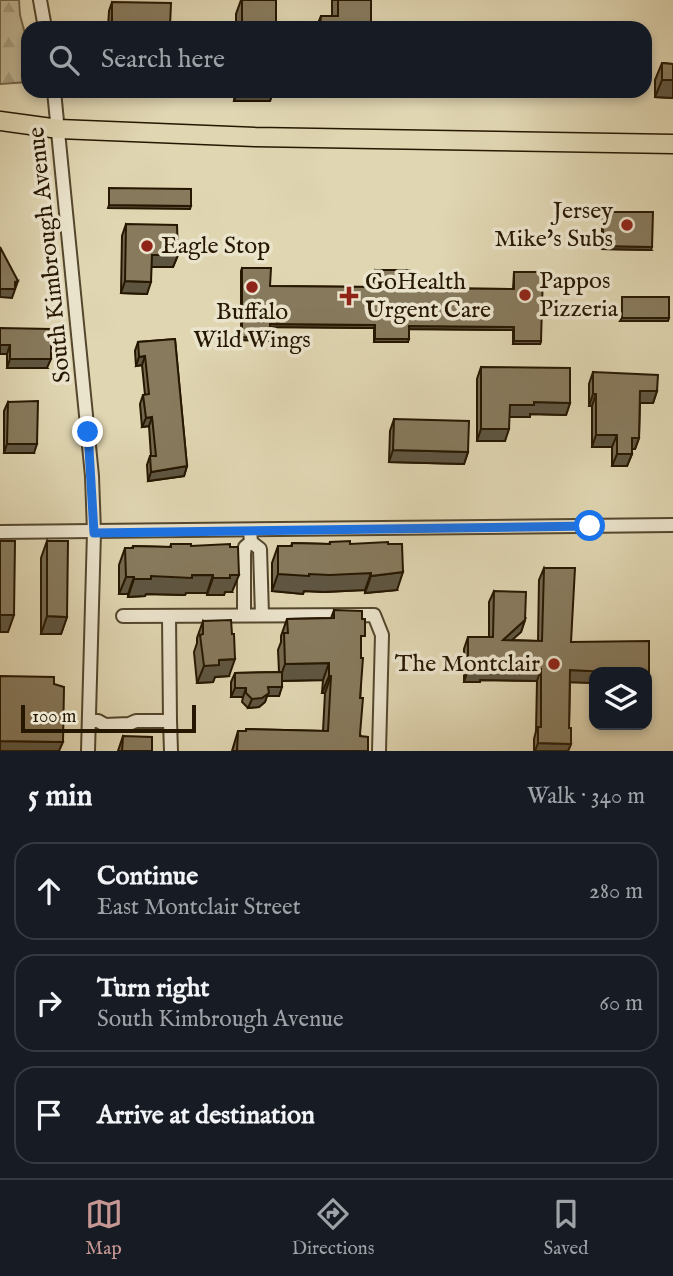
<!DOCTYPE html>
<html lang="en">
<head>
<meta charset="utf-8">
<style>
	:root { --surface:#171b24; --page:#242831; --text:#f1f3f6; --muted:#9ea1a6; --line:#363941; --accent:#c59692 }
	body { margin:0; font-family:"IM FELL English",serif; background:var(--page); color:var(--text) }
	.controls { position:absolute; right:21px; bottom:21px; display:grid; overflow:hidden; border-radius:14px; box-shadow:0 4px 10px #0003 }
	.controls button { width:63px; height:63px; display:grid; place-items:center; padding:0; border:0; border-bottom:2px solid var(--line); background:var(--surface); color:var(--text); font:35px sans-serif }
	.scale { position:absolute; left:21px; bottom:18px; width:175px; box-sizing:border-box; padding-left:7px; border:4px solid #261701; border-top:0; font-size:19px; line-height:24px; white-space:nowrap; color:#261701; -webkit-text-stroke:5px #ebe4cd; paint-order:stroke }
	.stop { position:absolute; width:21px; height:21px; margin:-16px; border:5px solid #1a73e8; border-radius:50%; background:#fff }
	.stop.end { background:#1a73e8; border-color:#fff; box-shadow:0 2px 7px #0008 }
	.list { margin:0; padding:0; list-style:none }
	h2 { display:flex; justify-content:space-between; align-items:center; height:91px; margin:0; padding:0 28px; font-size:30px }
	h2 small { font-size:23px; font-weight:400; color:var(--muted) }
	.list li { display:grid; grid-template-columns:46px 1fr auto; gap:21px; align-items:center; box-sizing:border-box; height:98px; margin:0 14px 14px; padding:0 14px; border:2px solid var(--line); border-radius:21px }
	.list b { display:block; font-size:26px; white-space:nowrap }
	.list p { margin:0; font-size:23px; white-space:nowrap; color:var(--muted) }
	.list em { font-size:23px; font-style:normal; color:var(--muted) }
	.icon { flex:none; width:38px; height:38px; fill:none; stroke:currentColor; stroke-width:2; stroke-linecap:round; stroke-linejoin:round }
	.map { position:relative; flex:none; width:673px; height:751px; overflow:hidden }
	.search { position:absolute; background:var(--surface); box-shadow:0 4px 10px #0003; left:21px; right:21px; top:21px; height:77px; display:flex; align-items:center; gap:18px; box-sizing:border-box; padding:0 24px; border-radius:21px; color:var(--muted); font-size:26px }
	.sheet { height:427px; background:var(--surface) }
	nav { display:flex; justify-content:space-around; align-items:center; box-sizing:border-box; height:98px; border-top:2px solid var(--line); background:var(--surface); font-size:19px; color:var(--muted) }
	nav a { display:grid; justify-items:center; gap:4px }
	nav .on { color:var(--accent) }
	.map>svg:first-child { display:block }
	.forest { fill:url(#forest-firs); stroke:#73664a; stroke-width:2 }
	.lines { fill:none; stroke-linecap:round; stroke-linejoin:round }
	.street-casing { stroke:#54472d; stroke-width:16 }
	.primary-casing { stroke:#261701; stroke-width:21 }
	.street { stroke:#ebe4cd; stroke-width:12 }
	.primary { stroke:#e0d6b2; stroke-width:18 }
	.wall { fill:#746950; stroke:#261701; stroke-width:2 }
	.shaded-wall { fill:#5e5541; stroke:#261701; stroke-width:2 }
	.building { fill:#877a5d; stroke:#261701; stroke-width:2 }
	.route { stroke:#1a73e8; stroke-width:9 }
	.poi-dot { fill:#8f2418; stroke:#ebe4cd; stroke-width:2.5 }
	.labels { text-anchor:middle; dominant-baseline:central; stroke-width:7; stroke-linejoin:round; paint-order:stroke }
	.poi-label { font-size:24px; fill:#261701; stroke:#ebe4cd; text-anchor:start }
	.street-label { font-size:24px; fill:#261701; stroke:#ebe4cd }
</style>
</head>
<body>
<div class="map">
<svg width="673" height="751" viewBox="0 0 673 751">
	<defs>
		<pattern id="forest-firs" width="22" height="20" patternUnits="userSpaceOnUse" patternTransform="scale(1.75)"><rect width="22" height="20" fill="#c0b694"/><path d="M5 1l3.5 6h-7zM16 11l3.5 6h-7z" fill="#a59c7e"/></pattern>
	</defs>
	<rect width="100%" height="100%" fill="#e0d6b2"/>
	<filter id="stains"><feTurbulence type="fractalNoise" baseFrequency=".00286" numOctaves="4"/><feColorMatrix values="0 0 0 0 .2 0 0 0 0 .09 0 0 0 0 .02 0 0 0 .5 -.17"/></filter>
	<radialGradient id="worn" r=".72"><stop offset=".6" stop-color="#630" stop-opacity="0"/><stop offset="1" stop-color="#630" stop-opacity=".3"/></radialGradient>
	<!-- forest -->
	<polygon class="forest" points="0,0 19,0 20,15 28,45 28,82 0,84"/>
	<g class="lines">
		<defs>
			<g id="street">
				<polyline points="40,0 45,28"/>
				<polyline points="54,91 92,476 94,532 88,751"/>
				<polyline points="0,532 673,525"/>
				<polyline points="251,542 260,549 262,615"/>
				<polyline points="244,615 244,554 245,547 251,542 250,531"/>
				<polyline points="123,616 374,615 382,635 379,751"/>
				<polyline points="89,721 98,721 105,725 129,724 136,721 170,721 169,616"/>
				<polyline points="170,721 171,751"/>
			</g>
			<polyline id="primary" points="0,121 59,129 255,137 673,144"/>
		</defs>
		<!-- street casing -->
		<use href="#street" class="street-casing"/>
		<!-- primary casing -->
		<use href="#primary" class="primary-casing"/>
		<!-- street -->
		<use href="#street" class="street"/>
		<!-- primary -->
		<use href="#primary" class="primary"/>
	</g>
	<!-- wall -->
	<g class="wall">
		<polygon points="241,0 276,0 276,28 236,28 236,14"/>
		<polygon points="332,0 371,0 371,28 316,28 321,16 332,16"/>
		<polygon points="112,2 169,28 108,28 109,11"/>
		<polygon points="662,63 673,64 673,98 655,97 655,80"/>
		<polygon points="235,91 273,91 270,101 234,101"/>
		<polygon points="603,212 651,250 602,249 602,215"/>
		<polygon points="126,224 178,255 173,267 151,267 147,294 121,293 122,236"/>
		<polygon points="242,268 270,286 373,287 375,270 410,288 513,289 514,272 541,341 540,344 513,344 513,330 409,329 408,342 374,342 374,328 270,327 269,341 241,340 241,271"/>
		<polygon points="0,328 47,368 7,368 7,354"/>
		<polygon points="175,339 187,466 184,476 148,481 147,465 150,456 151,456 149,426 142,427 140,404 143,395 145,395 142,365 136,366 135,351 138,342"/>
		<polygon points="481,367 570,403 566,415 530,414 530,417 509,417 505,441 477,441 477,379"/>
		<polygon points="593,372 657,391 653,403 640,403 639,438 635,449 632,449 632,454 627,466 612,466 612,447 592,447 592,406 589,406 589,384"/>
		<polygon points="8,402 34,453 4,453 4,411"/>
		<polygon points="394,419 468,452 464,464 389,462 390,431"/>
		<polygon points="47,541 67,617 61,634 41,634 41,558"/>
		<polygon points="330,542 350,544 397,590 365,593 365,590 324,592 304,591 303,594 272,591 272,563 278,546 291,546 292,543 329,544"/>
		<polygon points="171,544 191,546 232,592 225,592 224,595 207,595 207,593 186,593 185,595 146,594 145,596 128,597 128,594 119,594 119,565 125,548 132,548 133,546 170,547"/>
		<polygon points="544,568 571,642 594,683 570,682 569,728 571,744 568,751 534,751 534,739 536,731 537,681 480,680 480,682 464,682 464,649 468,637 489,637 489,602 494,591 525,620 521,632 511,640 538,641 539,580"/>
		<polygon points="334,610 361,646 360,734 368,751 232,751 238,731 246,731 246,729 323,731 325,693 322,693 323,680 282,681 279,696 267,696 265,702 259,707 248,708 242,702 243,697 231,697 231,682 235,673 279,672 278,650 281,642 281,636 287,619 331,618"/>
		<polygon points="203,621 229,676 215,677 213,682 197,683 194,652 197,643 197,638"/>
		<polygon points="123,736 152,751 118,751"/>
	</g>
	<!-- shaded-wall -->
	<g class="shaded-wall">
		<polygon points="112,26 170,26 169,28 111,28"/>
		<polygon points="320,26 338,26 337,28 319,28"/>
		<polygon points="662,80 673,80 673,98 655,97"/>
		<polygon points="238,91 273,91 270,101 234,101"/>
		<polygon points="314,91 384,91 382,97 313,96"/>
		<polygon points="445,91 518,91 517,92"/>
		<polygon points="579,91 612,91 610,96 577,95"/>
		<polygon points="109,205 191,206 190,209 108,208"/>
		<polygon points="603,246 652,247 651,250 602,249"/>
		<polygon points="152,255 178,255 173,267 147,267"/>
		<polygon points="18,281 12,298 0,297 0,289"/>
		<polygon points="125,281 151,282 147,294 121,293"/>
		<polygon points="622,318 669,318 668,321 620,321"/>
		<polygon points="270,324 375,325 374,328 269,327"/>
		<polygon points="409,326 514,327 513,330 408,329"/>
		<polygon points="242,337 270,338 269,341 241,340"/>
		<polygon points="375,339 409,339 408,342 374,342"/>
		<polygon points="514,341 541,341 540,344 513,344"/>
		<polygon points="0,345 10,345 7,354 0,354"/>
		<polygon points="145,356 142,365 136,366 139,357"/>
		<polygon points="10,359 51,359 47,368 7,368"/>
		<polygon points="640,391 657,391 653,403 635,403"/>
		<polygon points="593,394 596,394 592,406 589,406"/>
		<polygon points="534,402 570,403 566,415 530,414 530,417 505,417 510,405"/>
		<polygon points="152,417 149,426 142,427 146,418"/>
		<polygon points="481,429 509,429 505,441 477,441"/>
		<polygon points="596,435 617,435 612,447 592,447"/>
		<polygon points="632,438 639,438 635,449 628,449"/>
		<polygon points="7,444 37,444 34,453 4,453"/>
		<polygon points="393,450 468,452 464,464 389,462"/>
		<polygon points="617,454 632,454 627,466 612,466"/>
		<polygon points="187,466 184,476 148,481 151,472"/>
		<polygon points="403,572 397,590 365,593 371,576"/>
		<polygon points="371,573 365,590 324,592 304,591 303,594 272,591 278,574"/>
		<polygon points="213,575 207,593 186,593 185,595 146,594 145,596 128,597 134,579 151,576"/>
		<polygon points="230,575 239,575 232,592 225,592 224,595 207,595 213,578"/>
		<polygon points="126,577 134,577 128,594 119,594"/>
		<polygon points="0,615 14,615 8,632 0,632"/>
		<polygon points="47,616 67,617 61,634 41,634"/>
		<polygon points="525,620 521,632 499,652 503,640"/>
		<polygon points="235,659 229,676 215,677 213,682 197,683 204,666 219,660"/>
		<polygon points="329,663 323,680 279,681 285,664"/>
		<polygon points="484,668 541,669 537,681 480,680 480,682 464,682 468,670"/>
		<polygon points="570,670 611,672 594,672 594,683 565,682"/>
		<polygon points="329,676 331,676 325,693 322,693"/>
		<polygon points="268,687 282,687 279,696 267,696 265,702 259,707 248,708 252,699"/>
		<polygon points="235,688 246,688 243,697 231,697"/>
		<polygon points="0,741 63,742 59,751 0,751"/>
		<polygon points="538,743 571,744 568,751 535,751"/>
	</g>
	<!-- building -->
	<g class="building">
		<rect x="242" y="0" width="34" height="28"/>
		<polygon points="338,0 371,0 371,28 338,28 338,26 320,26 321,16 338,16"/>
		<polygon points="112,2 171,3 170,26 112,26"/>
		<polygon points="662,63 673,64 673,80 662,80"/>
		<polygon points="109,188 191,189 191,206 109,205"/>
		<polygon points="603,212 653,212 652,247 603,246"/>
		<polygon points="126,224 177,225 178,255 152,255 151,282 125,281"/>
		<polygon points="0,247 18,281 15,282 15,289 0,289"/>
		<polygon points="242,268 271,268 270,286 374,287 375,270 410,270 410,288 514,289 514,272 543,272 541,341 514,341 514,327 409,326 409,339 375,339 375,325 270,324 270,338 242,337"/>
		<rect x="622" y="297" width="47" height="21"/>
		<polygon points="0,328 51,329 51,359 10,359 10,345 0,345"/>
		<polygon points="175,339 187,466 151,472 150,456 156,456 152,417 146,418 143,395 149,394 145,356 139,357 138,342"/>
		<polygon points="481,367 570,368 570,403 534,402 534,405 510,405 509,429 481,429"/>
		<polygon points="593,372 658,375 657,391 640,391 639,438 632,438 632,454 617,454 617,435 596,435 596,394 593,394"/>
		<polygon points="38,401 37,444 7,444 8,402"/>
		<polygon points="394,419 469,421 468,452 393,450"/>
		<polygon points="0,541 15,541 14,615 0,615"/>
		<polygon points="47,541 68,541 67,617 47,616"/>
		<polygon points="350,541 350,544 388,542 388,544 402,544 403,572 371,576 371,573 330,575 309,574 309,576 278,574 278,546 292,546 292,543 330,544 330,542"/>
		<polygon points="171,544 191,544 191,546 230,544 230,547 238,547 239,575 230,575 230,578 213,578 213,575 192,575 192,578 151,576 151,579 134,579 134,577 126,577 125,548 133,548 133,546 171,547"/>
		<polygon points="544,568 575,568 571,642 649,641 649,674 647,674 647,672 611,672 570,670 569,728 571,728 571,744 538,743 538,727 541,727 541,669 484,668 484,670 468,670 468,637 493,637 494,591 526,592 525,620 503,640 542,641"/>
		<polygon points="334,610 362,611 362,619 365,619 365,636 361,636 361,658 363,658 360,698 363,698 360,734 360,736 368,737 368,751 237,751 238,731 246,731 246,729 328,731 331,676 329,676 329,663 285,664 284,633 288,633 287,619 334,618"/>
		<polygon points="231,620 232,634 234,634 235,659 219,660 219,665 204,666 200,635 203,634 203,621"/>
		<polygon points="282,672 282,687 268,687 269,693 262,698 252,699 246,693 246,688 235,688 235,673"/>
		<polygon points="0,676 54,677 54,684 64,687 63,742 0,741"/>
		<polygon points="123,736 152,737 152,751 122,751"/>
	</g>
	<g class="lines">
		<!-- route -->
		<polyline class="route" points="88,432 94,533 590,526"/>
	</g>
	<!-- markers -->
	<g class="poi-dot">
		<circle cx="627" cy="225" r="7"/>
		<circle cx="147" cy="246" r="7"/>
		<circle cx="252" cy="287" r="7"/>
		<circle cx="525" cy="295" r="7"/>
		<path d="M345.5 285.5h7v7h7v7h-7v7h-7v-7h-7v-7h7z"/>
		<circle cx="554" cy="664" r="7"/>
	</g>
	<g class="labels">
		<!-- poi labels -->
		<g class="poi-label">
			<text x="613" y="211" text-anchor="end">Jersey<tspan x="613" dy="28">Mike's Subs</tspan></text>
			<text x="161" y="246">Eagle Stop</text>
			<text x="539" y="281">Pappos<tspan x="539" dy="28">Pizzeria</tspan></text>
			<text x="365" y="282">GoHealth<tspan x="365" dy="28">Urgent Care</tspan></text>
			<text x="252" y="312" text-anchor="middle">Buffalo<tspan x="252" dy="28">Wild Wings</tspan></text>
			<text x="540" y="664" text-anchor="end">The Montclair</text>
		</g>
		<!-- street labels -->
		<g class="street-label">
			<text transform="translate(50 255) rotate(-96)">South Kimbrough Avenue</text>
		</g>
	</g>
	<rect width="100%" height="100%" filter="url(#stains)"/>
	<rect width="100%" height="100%" fill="url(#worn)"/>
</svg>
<div class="controls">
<button><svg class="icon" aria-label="layers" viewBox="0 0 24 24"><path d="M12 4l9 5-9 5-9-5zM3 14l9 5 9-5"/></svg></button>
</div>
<div class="scale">100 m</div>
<div class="stop" style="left:590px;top:526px"></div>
<div class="stop end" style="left:88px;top:432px"></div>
<div class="search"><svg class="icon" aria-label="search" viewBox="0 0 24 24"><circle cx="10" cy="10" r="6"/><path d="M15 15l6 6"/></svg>Search here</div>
</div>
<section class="sheet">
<h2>5 min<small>Walk · 340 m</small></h2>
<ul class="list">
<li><svg class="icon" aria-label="ahead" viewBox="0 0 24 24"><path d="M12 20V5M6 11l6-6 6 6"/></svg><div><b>Continue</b><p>East Montclair Street</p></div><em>280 m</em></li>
<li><svg class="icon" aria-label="right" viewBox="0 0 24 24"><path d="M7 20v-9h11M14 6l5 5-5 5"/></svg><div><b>Turn right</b><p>South Kimbrough Avenue</p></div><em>60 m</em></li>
<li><svg class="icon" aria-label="arrive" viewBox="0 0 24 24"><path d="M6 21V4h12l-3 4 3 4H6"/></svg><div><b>Arrive at destination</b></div></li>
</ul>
</section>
<nav>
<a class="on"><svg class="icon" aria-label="map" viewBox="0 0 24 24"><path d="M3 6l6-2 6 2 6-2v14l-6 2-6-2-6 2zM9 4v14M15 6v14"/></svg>Map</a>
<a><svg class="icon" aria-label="directions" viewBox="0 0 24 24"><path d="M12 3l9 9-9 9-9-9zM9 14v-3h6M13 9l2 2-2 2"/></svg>Directions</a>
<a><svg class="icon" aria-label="saved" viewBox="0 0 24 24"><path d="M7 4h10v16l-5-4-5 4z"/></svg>Saved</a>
</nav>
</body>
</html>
